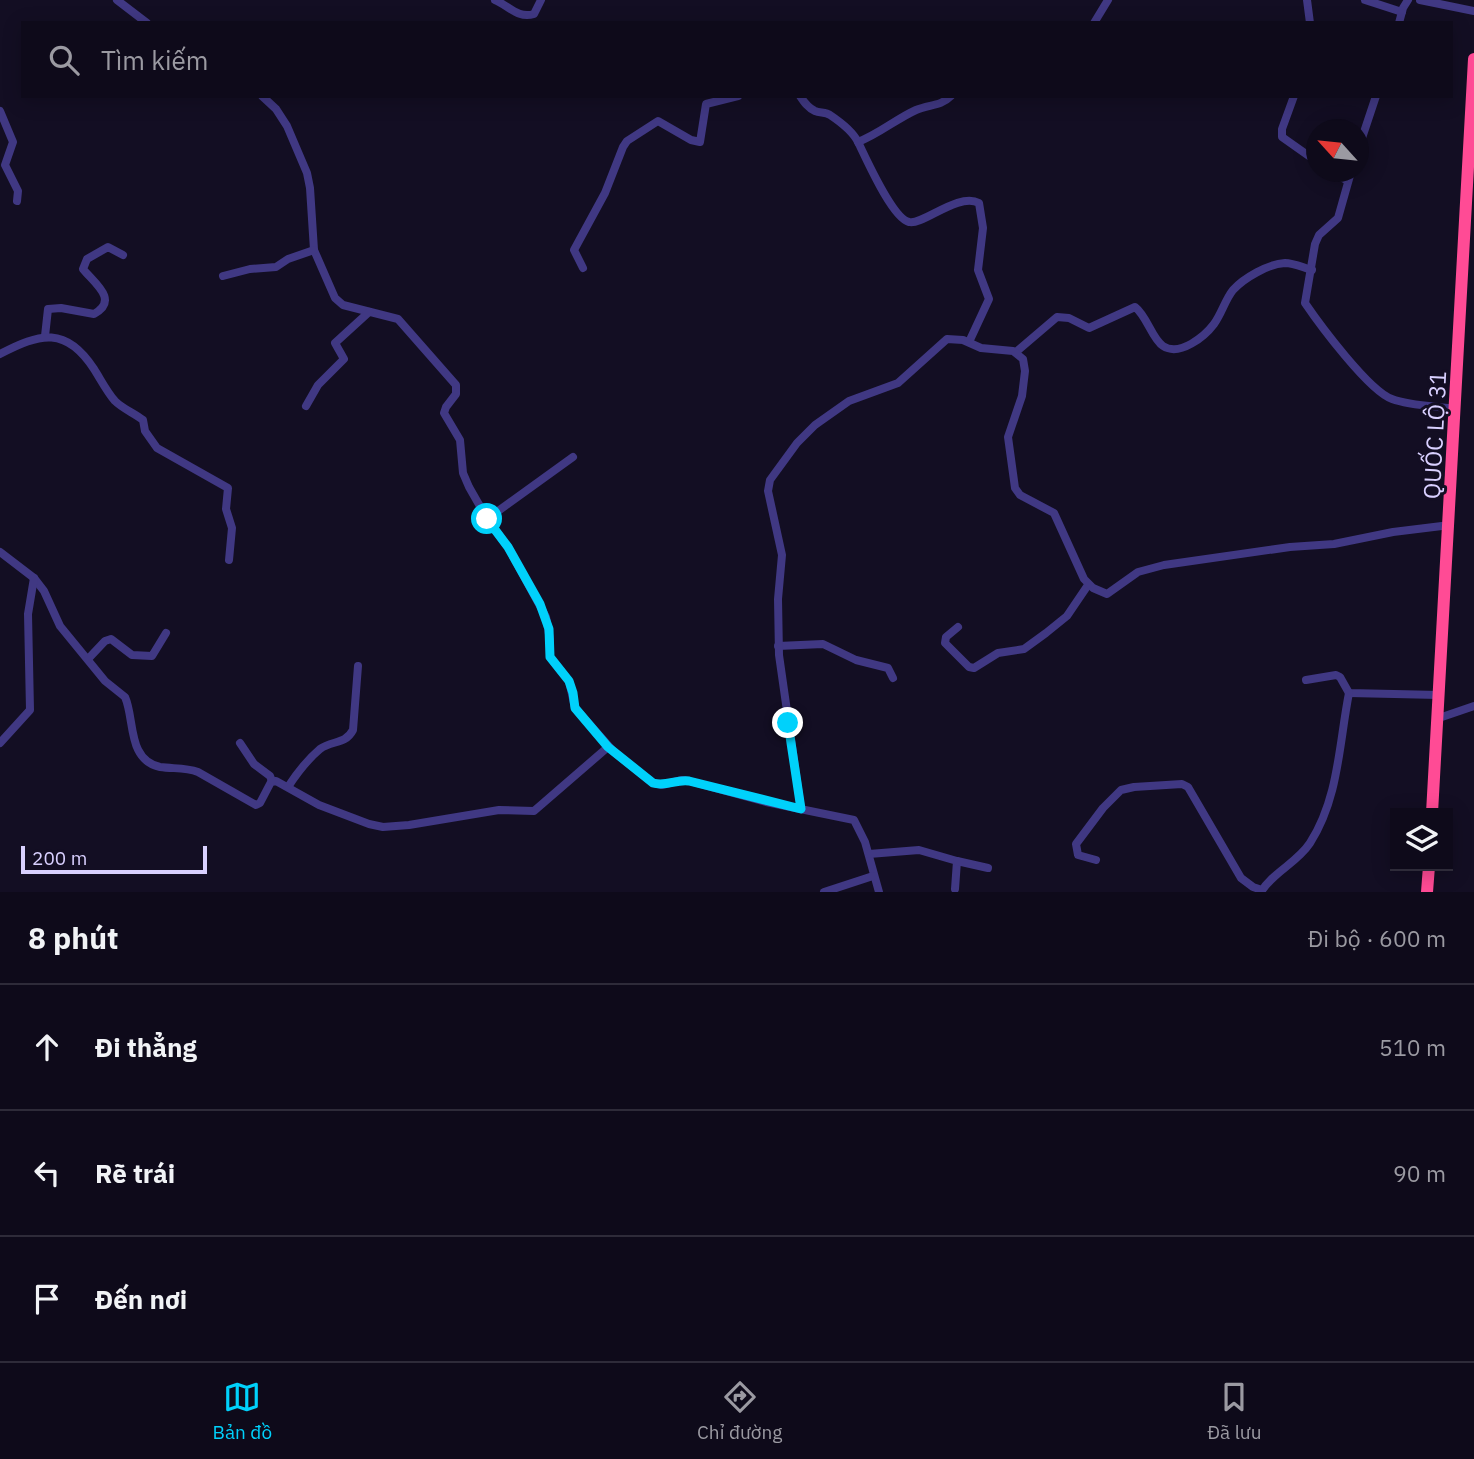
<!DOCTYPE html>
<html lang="vi">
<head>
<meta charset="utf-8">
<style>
	:root { --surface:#0e0a1a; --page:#171323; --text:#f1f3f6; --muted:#9b9aa2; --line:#2e2b39; --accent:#00d1fb }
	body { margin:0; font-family:"IBM Plex Sans",sans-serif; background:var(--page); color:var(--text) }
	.controls { position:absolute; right:21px; bottom:21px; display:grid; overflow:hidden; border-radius:0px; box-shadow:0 4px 18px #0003 }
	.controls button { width:63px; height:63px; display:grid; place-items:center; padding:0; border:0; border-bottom:2px solid var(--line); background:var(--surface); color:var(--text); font:35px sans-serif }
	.compass { position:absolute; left:1306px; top:119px; width:63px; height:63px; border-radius:50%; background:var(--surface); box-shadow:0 4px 18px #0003; rotate:297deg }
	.scale { position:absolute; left:21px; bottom:18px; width:186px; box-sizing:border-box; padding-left:7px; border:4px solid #d9d0ff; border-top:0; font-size:19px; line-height:24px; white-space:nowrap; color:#d9d0ff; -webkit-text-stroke:5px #130e23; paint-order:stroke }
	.stop { position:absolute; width:21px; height:21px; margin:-16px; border:5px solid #00d1fb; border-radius:50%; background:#fff }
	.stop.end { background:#00d1fb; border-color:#fff; box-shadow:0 2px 7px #0008 }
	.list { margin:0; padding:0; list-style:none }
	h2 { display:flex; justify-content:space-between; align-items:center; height:91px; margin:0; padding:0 28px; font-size:30px }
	h2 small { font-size:23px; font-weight:400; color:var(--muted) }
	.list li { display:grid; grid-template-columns:46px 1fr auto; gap:21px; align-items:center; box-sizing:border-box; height:126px; padding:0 28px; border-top:2px solid var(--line) }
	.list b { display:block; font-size:26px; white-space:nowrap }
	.list em { font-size:23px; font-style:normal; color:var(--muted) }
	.icon { flex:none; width:38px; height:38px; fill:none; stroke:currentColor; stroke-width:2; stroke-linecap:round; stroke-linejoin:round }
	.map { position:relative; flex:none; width:1474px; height:892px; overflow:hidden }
	.search { position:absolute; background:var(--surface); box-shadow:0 4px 18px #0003; left:21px; right:21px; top:21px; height:77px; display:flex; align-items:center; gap:18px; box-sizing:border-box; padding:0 24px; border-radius:0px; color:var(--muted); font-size:26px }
	.sheet { height:469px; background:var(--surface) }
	nav { display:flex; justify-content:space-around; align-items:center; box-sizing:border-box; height:98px; border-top:2px solid var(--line); background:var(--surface); font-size:19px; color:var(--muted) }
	nav a { display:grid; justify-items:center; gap:4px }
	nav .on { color:var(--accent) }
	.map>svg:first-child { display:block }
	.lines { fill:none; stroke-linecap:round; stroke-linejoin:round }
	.minor { stroke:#403883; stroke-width:8 }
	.highway { stroke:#ff4b95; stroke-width:12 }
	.route { stroke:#00d1fb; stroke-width:9 }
	.labels { text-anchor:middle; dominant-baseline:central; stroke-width:6; stroke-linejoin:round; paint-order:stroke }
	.street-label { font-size:23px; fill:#d9d0ff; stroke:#130e23 }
</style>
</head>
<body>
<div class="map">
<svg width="1474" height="892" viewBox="0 0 1474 892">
	<rect width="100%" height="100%" fill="#130e23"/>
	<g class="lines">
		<!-- minor -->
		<g class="minor">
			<polyline points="117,0 147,23"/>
			<path d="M 495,0 C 509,6 518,19 534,14 L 541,0"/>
			<polyline points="1307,0 1310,23"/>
			<polyline points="1365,0 1402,12"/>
			<polyline points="1420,0 1474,11"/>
			<polyline points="1094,23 1108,0"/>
			<polyline points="1399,23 1403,8 1408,0"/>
			<polyline points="262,96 276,109 287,126 307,173 310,188 314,250 335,298 343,305 398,319 456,385 456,394 446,407 444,413 460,440 463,473 469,487 489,522 508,547 546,617 550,640 550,657 569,681 575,708 614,752 653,783 662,785 682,780 689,781 766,802 854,820 865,842 879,892"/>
			<path d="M 800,96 C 804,102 808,108 815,111 C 820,113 826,112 830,115 C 839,121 853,132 858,142 C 866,158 892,218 909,222 C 922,226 958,192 979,203 L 983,228 L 978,270 L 989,299 L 969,342"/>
			<polyline points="1294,96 1282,129 1282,137 1316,161"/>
			<polyline points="0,111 13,142 5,165 18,191 17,201"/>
			<path d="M 858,142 C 879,134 896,119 916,110 C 929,104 940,107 951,96"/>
			<polyline points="1358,150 1376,96"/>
			<polyline points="1332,172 1348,181"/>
			<path d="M 1351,172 L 1338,218 L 1319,235 L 1315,244 L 1305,303 C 1320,325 1369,391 1392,399 C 1411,406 1436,406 1456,409"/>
			<polyline points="583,268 574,250 605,193 623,147 627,141 658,121 691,140 700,142 706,104 738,96"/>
			<polyline points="223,276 250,269 276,267 288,259 314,250"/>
			<path d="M 45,336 L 48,309 L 61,308 L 94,314 C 120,300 93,282 83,269 L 87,259 L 108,247 L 123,255"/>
			<path d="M 1016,352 L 1057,317 L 1069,318 L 1089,328 L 1135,307 C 1147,316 1152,339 1163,346 C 1180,357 1205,336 1214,324 C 1222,313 1225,300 1233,290 C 1244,278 1268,264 1285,263 C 1294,263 1304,268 1312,270"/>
			<path d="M 0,354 C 40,333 66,326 94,369 C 101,380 107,392 115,401 C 123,409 134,413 143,420 L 145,431 L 157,448 L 228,488 L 226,509 L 232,528 L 229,560"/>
			<polyline points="306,406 318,385 344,359 335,343 369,312"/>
			<polyline points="487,519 573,457"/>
			<path d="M 0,552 L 34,578 L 44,591 L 60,626 L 105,681 L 125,697 C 135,719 127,760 160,767 C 173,769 185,767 198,772 L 256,805 L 260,803 L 271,782 L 276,781 L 319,805 L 369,824 L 383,827 L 409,825 L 499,810 L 534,811 L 608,747"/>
			<polyline points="958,627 946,637 945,643 969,667 974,668 998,653 1024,649 1046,633 1067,616 1088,585"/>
			<polyline points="778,646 823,644 856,660 888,668 893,678"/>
			<polyline points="88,659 105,641 111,639 132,655 152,656 166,633"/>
			<polyline points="1306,680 1336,675 1340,677 1349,693 1439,695"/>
			<polyline points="1439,718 1474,706"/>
			<polyline points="0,743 30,710 28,614 34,578"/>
			<polyline points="240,743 254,764 270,776 272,781"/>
			<path d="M 288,787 C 297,773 307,760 320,749 C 332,740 345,745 353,730 L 358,666"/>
			<polyline points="801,809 779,655 778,599 782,555 768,491 770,480 797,443 815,425 849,401 898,383 947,339 963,340 981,348 1013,351 1023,359 1025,371 1022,396 1008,437 1015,488 1020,495 1054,513 1084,579 1093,588 1107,594 1138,572 1164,565 1290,547 1334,544 1393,532 1450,525"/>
			<polyline points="869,854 919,850 957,861 955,889"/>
			<polyline points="1096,860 1078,855 1076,844 1103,808 1121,790 1134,787 1182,784 1188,787 1241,878 1253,887 1262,890"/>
			<polyline points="957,861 988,868"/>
			<polyline points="824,892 873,876"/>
			<path d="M 1261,892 C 1273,872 1297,863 1310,843 C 1339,798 1339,743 1349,693"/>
		</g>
		<!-- highway -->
		<g class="highway">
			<polyline points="1432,813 1474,59"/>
			<polyline points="1427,892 1429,866"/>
		</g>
	</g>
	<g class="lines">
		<!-- route -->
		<path class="route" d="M 487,519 L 508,547 L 540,604 L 549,629 L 550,657 L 569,681 L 573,693 L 575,708 L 608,747 L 653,783 C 666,787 676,779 689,781 L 801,809 L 788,723"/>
	</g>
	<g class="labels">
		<!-- street labels -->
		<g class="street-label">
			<text transform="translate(1434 435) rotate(-87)">QUỐC LỘ 31</text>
		</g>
	</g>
</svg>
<div class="controls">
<button><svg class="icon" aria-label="layers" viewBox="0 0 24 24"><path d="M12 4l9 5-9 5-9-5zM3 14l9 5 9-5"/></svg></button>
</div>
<svg class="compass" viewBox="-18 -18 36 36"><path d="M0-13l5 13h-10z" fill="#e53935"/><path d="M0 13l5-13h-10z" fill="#9b9aa2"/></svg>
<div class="scale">200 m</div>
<div class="stop" style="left:487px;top:519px"></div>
<div class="stop end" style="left:788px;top:723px"></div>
<div class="search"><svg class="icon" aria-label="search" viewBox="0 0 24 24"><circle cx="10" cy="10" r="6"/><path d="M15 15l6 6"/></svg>Tìm kiếm</div>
</div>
<section class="sheet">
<h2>8 phút<small>Đi bộ · 600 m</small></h2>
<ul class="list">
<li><svg class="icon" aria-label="ahead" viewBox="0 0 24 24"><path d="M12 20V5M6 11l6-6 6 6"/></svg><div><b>Đi thẳng</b></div><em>510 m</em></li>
<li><svg class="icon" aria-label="left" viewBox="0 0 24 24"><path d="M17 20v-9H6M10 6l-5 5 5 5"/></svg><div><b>Rẽ trái</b></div><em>90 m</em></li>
<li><svg class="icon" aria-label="arrive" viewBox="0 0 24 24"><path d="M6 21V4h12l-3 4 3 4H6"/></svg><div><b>Đến nơi</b></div></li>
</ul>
</section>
<nav>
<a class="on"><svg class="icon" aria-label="map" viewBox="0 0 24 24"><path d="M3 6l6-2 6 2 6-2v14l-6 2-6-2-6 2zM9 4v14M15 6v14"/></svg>Bản đồ</a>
<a><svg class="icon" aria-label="directions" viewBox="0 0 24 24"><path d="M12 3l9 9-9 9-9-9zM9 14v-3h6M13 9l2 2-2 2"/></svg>Chỉ đường</a>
<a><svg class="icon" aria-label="saved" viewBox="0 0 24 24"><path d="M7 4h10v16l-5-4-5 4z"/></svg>Đã lưu</a>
</nav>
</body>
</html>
